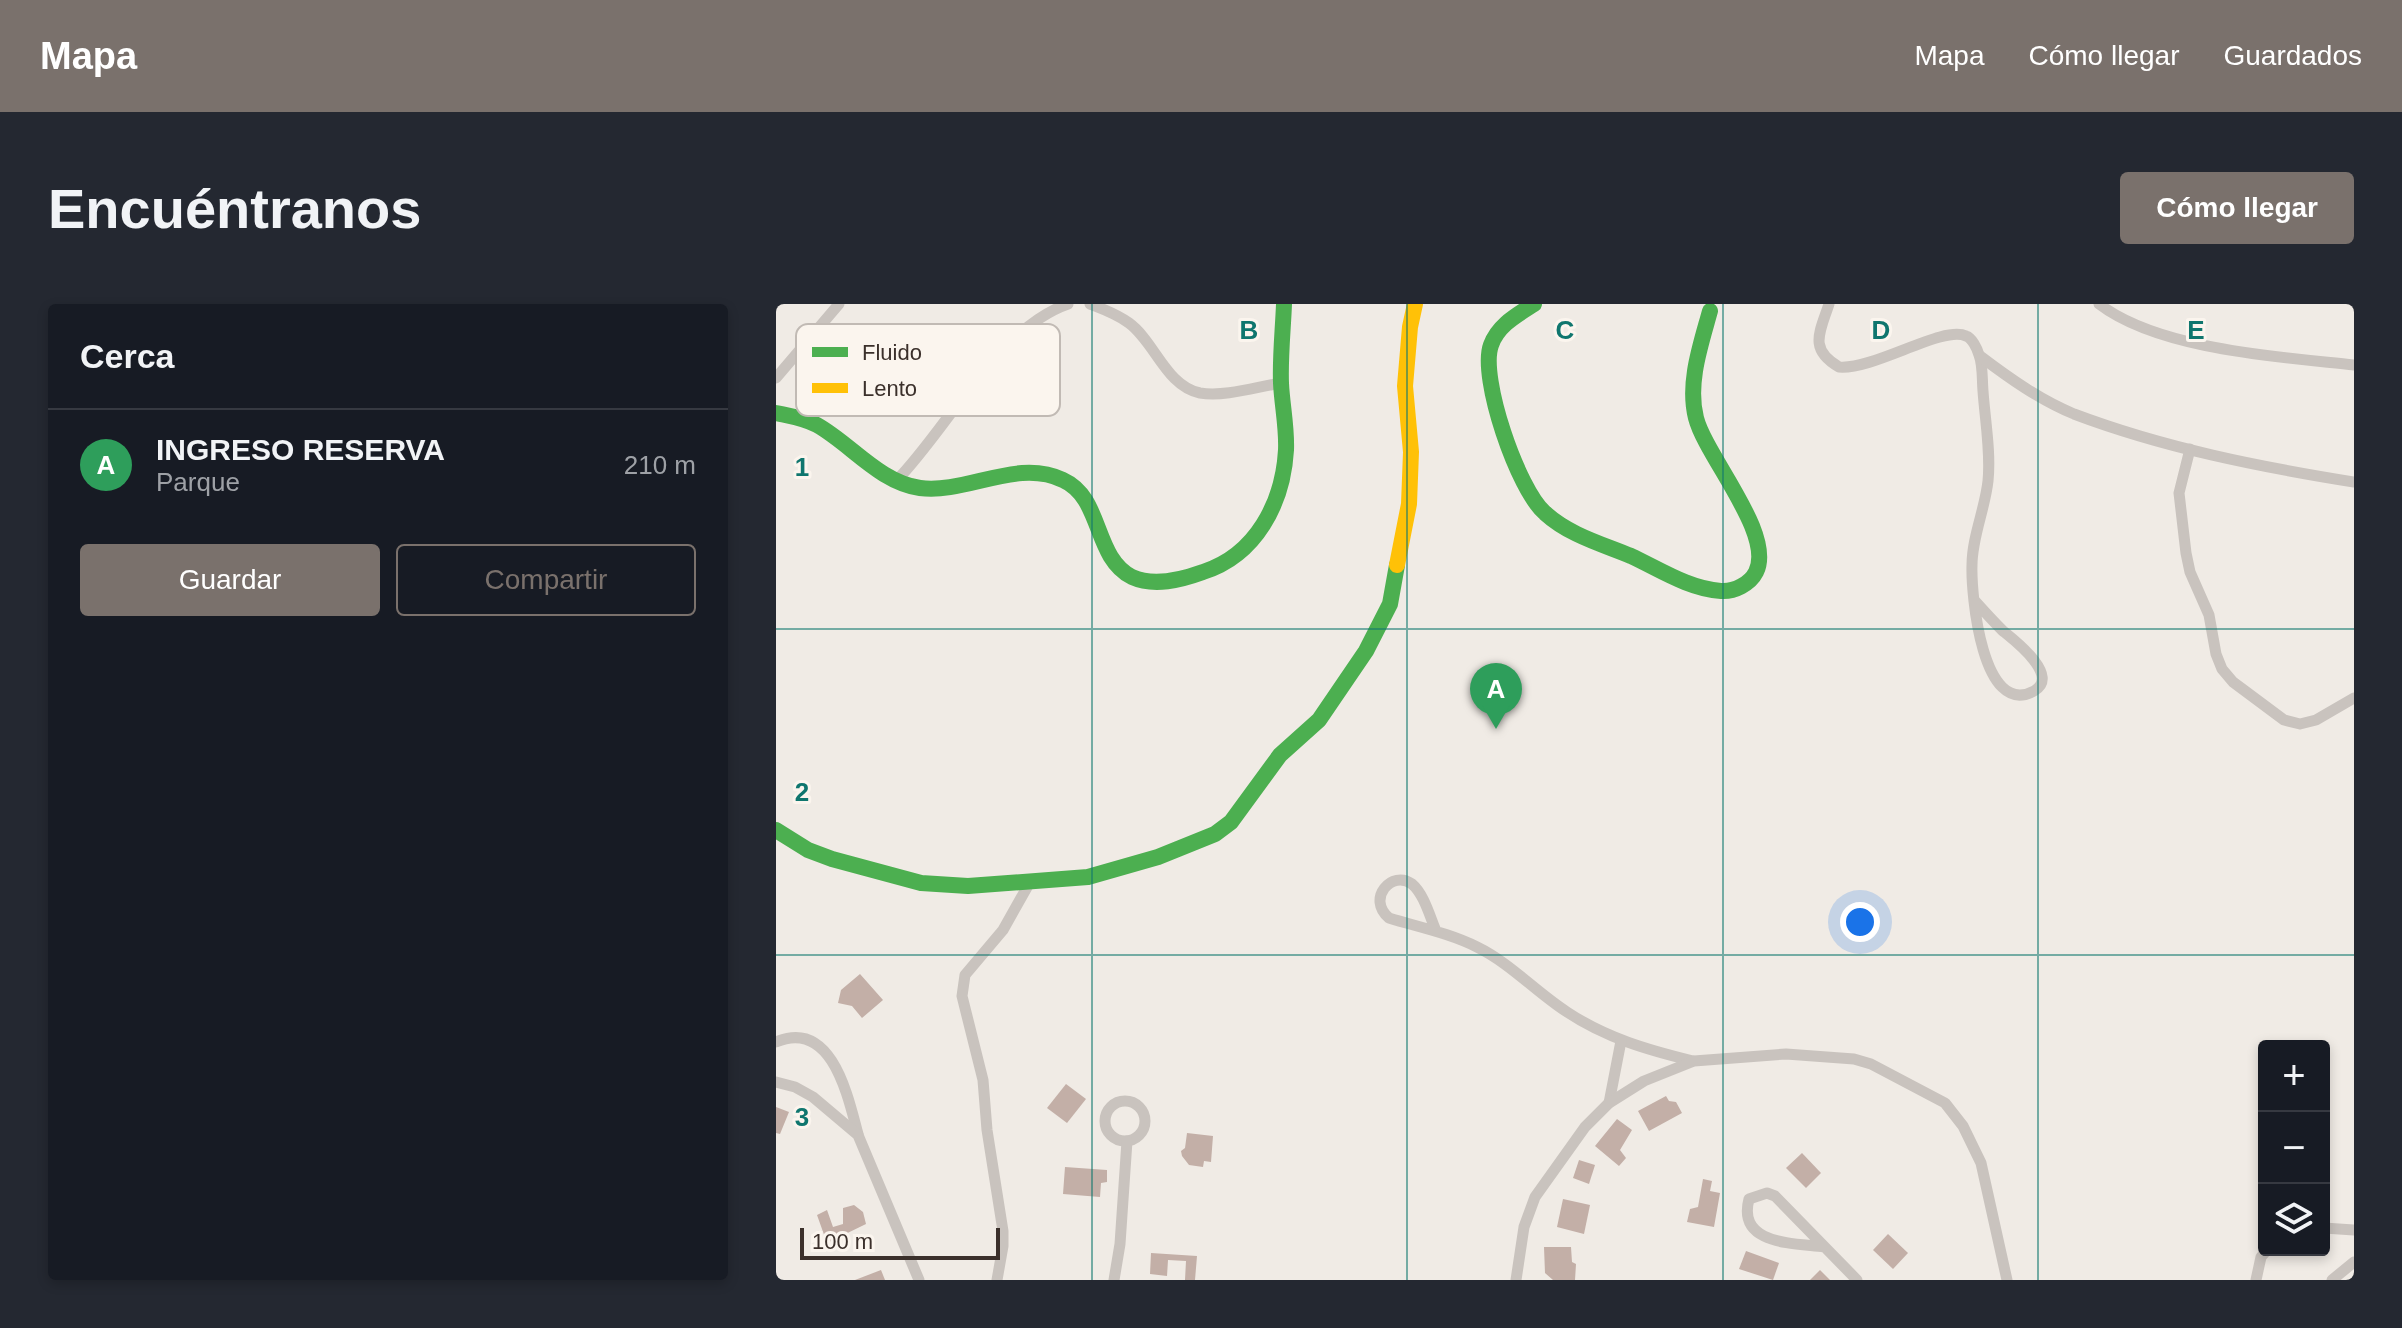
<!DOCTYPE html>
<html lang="es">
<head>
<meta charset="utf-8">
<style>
	:root { --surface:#171b24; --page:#242831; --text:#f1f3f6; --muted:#9ea1a6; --line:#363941; --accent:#7a716c }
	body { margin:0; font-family:Helvetica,sans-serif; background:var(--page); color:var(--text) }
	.controls { position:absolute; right:24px; bottom:24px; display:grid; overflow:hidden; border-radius:8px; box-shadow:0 4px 12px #0003 }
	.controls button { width:72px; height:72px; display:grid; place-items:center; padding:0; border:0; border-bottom:2px solid var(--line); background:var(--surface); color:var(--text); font:40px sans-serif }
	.scale { position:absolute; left:24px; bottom:20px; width:200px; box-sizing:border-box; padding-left:8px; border:4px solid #3b302b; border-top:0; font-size:22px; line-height:28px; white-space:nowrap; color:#3b302b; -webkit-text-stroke:6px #fbf5ee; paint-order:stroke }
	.you { position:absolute; left:1084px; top:618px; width:28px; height:28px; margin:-20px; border:6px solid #fff; border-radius:50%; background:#1a73e8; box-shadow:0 0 0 12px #1a73e833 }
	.badge { display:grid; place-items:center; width:52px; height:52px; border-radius:50%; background:var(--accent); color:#fff; font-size:26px; font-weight:700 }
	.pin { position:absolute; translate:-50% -66px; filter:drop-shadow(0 2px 4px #0008) }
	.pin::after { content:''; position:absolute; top:42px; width:28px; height:24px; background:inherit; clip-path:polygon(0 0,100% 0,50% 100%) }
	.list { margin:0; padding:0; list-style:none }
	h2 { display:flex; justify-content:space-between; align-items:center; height:104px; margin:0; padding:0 32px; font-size:34px }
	h2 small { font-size:26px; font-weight:400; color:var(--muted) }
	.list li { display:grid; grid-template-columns:52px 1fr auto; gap:24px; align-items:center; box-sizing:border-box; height:112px; padding:0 32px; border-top:2px solid var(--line) }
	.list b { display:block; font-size:30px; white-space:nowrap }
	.list p { margin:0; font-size:26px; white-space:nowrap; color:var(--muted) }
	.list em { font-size:26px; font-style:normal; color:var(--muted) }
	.actions { display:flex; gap:16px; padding:24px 32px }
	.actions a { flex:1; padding:18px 0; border:2px solid var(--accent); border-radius:8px; text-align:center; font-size:28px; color:var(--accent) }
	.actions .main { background:var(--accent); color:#fff }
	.icon { flex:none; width:44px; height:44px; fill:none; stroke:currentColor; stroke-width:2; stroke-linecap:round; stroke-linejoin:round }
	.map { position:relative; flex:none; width:1578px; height:976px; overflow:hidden; border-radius:8px }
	header { display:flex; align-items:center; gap:48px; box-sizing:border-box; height:112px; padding:0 40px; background:var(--accent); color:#fff }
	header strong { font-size:38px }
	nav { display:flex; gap:44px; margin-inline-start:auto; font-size:28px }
	.intro { display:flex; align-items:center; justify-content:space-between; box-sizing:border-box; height:192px; padding:0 48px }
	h1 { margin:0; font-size:56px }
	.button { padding:20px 36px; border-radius:8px; background:var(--accent); color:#fff; font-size:28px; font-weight:700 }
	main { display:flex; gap:48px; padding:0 48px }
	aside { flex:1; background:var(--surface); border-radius:8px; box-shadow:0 4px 12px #0003 }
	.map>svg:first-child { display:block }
	.building { fill:#c3afa7 }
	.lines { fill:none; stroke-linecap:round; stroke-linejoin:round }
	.street { stroke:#c9c3be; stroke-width:11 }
	.fast { stroke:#4caf50; stroke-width:16 }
	.slow { stroke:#ffc107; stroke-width:16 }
	.grid { fill:none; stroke:#0f766e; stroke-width:2; stroke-opacity:0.55 }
	.key { fill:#fbf5ee; stroke:#c1bab4; stroke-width:2 }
	.key-label { font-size:22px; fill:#3b302b }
	.grid-label { font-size:26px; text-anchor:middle; font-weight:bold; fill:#0f766e; stroke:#fbf5ee; stroke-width:6; stroke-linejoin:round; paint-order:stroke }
</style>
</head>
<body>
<header>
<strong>Mapa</strong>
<nav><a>Mapa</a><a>Cómo llegar</a><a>Guardados</a></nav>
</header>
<div class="intro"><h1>Encuéntranos</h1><a class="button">Cómo llegar</a></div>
<main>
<aside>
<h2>Cerca<small></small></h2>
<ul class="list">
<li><span class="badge" style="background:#2e9e5b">A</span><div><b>INGRESO RESERVA</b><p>Parque</p></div><em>210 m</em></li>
</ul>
<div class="actions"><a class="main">Guardar</a><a>Compartir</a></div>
</aside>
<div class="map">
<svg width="1578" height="976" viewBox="0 0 1578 976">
	<rect width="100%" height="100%" fill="#f0ebe5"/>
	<!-- building -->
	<g class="building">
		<polygon points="84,670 107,696 86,714 76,702 62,699 65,686"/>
		<polygon points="290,780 310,795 291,819 271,804"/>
		<polygon points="890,792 893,797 900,798 906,809 873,827 862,807"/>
		<polygon points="0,803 13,808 4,830 0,829"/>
		<polygon points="841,815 856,826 844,846 850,854 843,862 819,842"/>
		<polygon points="411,829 437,832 435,858 428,857 427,863 413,861 406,852 405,847 409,844"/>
		<polygon points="1026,849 1045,869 1030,884 1010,864"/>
		<polygon points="803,856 819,861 813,880 797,874"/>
		<polygon points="289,863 331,866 331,878 325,879 324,893 287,890"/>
		<polygon points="927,875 936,877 934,887 944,889 938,923 911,918 914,905 922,903"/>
		<polygon points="787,895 814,901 808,930 781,923"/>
		<polygon points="78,901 87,908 90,920 51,939 41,911 51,906 57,923 67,920 67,904"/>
		<polygon points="1112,930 1132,949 1117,965 1097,946"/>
		<polygon points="768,943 795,943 796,958 800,960 799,976 777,976 769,969"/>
		<polygon points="970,947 1003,959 997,976 963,965"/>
		<polygon points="375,949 421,952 419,976 409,976 410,957 392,956 391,972 374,970"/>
		<polygon points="105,966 109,976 79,976"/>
		<polygon points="1044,966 1054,976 1034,976"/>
	</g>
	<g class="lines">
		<!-- street -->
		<g class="street">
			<path d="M 314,0 C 327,5 341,10 353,19 C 379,38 390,82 424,89 C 449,93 480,83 505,79"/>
			<path d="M 1053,0 C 1044,28 1032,45 1063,63 C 1098,66 1167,21 1190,32 C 1196,34 1201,44 1203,51 C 1207,61 1206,76 1207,87 C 1209,116 1215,148 1212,177 C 1209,205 1196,233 1196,261 C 1195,290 1206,415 1258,387 C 1285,372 1238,336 1227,327 C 1217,317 1207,306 1198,296"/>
			<path d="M 1323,0 C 1383,46 1504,53 1578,61"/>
			<path d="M 1204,52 C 1233,74 1264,96 1298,110 C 1388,144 1484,163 1578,178"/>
			<polyline points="0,74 63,0"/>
			<polyline points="1414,145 1403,189 1410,249 1414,268 1433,311 1440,350 1446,365 1457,378 1508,416 1524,420 1540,416 1578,394"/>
			<path d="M 121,176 C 171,125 222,24 292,0"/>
			<path d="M 660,627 C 654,613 648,590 636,580 C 616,565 590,595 613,614 C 642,623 673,629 701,643 C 734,659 760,688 791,708 C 830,734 872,746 917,757"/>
			<path d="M 0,738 C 56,714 72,793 82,830"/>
			<polyline points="0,778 19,783 37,793 82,831 143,976"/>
			<circle cx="349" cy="817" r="20"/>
			<polyline points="833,799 845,737"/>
			<polyline points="1548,924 1578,926"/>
			<path d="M 1048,943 C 1017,939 961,941 973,895 L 991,889 L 999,892 L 1081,976"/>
			<polyline points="221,976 227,942 227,927 211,826 207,776 186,692 189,671 227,626 254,578"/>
			<polyline points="338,976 344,940 351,837"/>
			<polyline points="740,976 748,923 759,893 809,823 833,799 868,777 918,757 1010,750 1078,755 1095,760 1169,799 1187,822 1205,859 1231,976"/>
			<polyline points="1480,976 1485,953 1491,946"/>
			<polyline points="1556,976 1578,958"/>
		</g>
		<!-- fast -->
		<g class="fast">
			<path d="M 758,0 C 741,11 722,21 715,41 C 703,73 742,186 769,209 C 793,231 826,240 855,252 C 883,265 913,285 945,287 C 958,288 974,280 980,268 C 999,230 930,153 920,114 C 911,79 925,40 934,7"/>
			<path d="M 0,109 C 14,112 28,114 41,121 C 75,140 103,178 144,184 C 191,190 241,154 287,176 C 327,194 317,253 356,273 C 378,283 405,276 427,268 C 480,251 507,199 510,146 C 511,123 506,101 505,79 C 504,53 507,26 508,0"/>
			<polyline points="0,526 32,546 56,555 145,579 192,582 312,573 382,553 439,530 455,518 504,451 543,416 590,347 614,300 621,261"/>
		</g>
		<!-- slow -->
		<polyline class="slow" points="621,261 633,200 635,148 629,82 634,23 639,0"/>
	</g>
	<!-- grid -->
	<path class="grid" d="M 316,0 L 316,976M 631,0 L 631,976M 947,0 L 947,976M 1262,0 L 1262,976M 0,325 L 1578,325M 0,651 L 1578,651"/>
	<!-- legend -->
	<rect x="20" y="20" width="264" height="92" rx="12" class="key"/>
	<rect x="36" y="43" width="36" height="10" fill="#4caf50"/>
	<rect x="36" y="79" width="36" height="10" fill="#ffc107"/>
	<g class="key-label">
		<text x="86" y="56">Fluido</text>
		<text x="86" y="92">Lento</text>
	</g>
	<g class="grid-label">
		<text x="473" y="35">B</text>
		<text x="789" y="35">C</text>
		<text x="1105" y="35">D</text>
		<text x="1420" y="35">E</text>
		<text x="26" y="172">1</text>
		<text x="26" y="497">2</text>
		<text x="26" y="822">3</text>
	</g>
</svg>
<div class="controls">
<button>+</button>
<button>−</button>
<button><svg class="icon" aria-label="layers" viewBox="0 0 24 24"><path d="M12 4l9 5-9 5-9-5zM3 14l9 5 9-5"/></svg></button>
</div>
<div class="scale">100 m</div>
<div class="you"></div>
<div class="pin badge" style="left:720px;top:425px;background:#2e9e5b">A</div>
</div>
</main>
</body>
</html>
